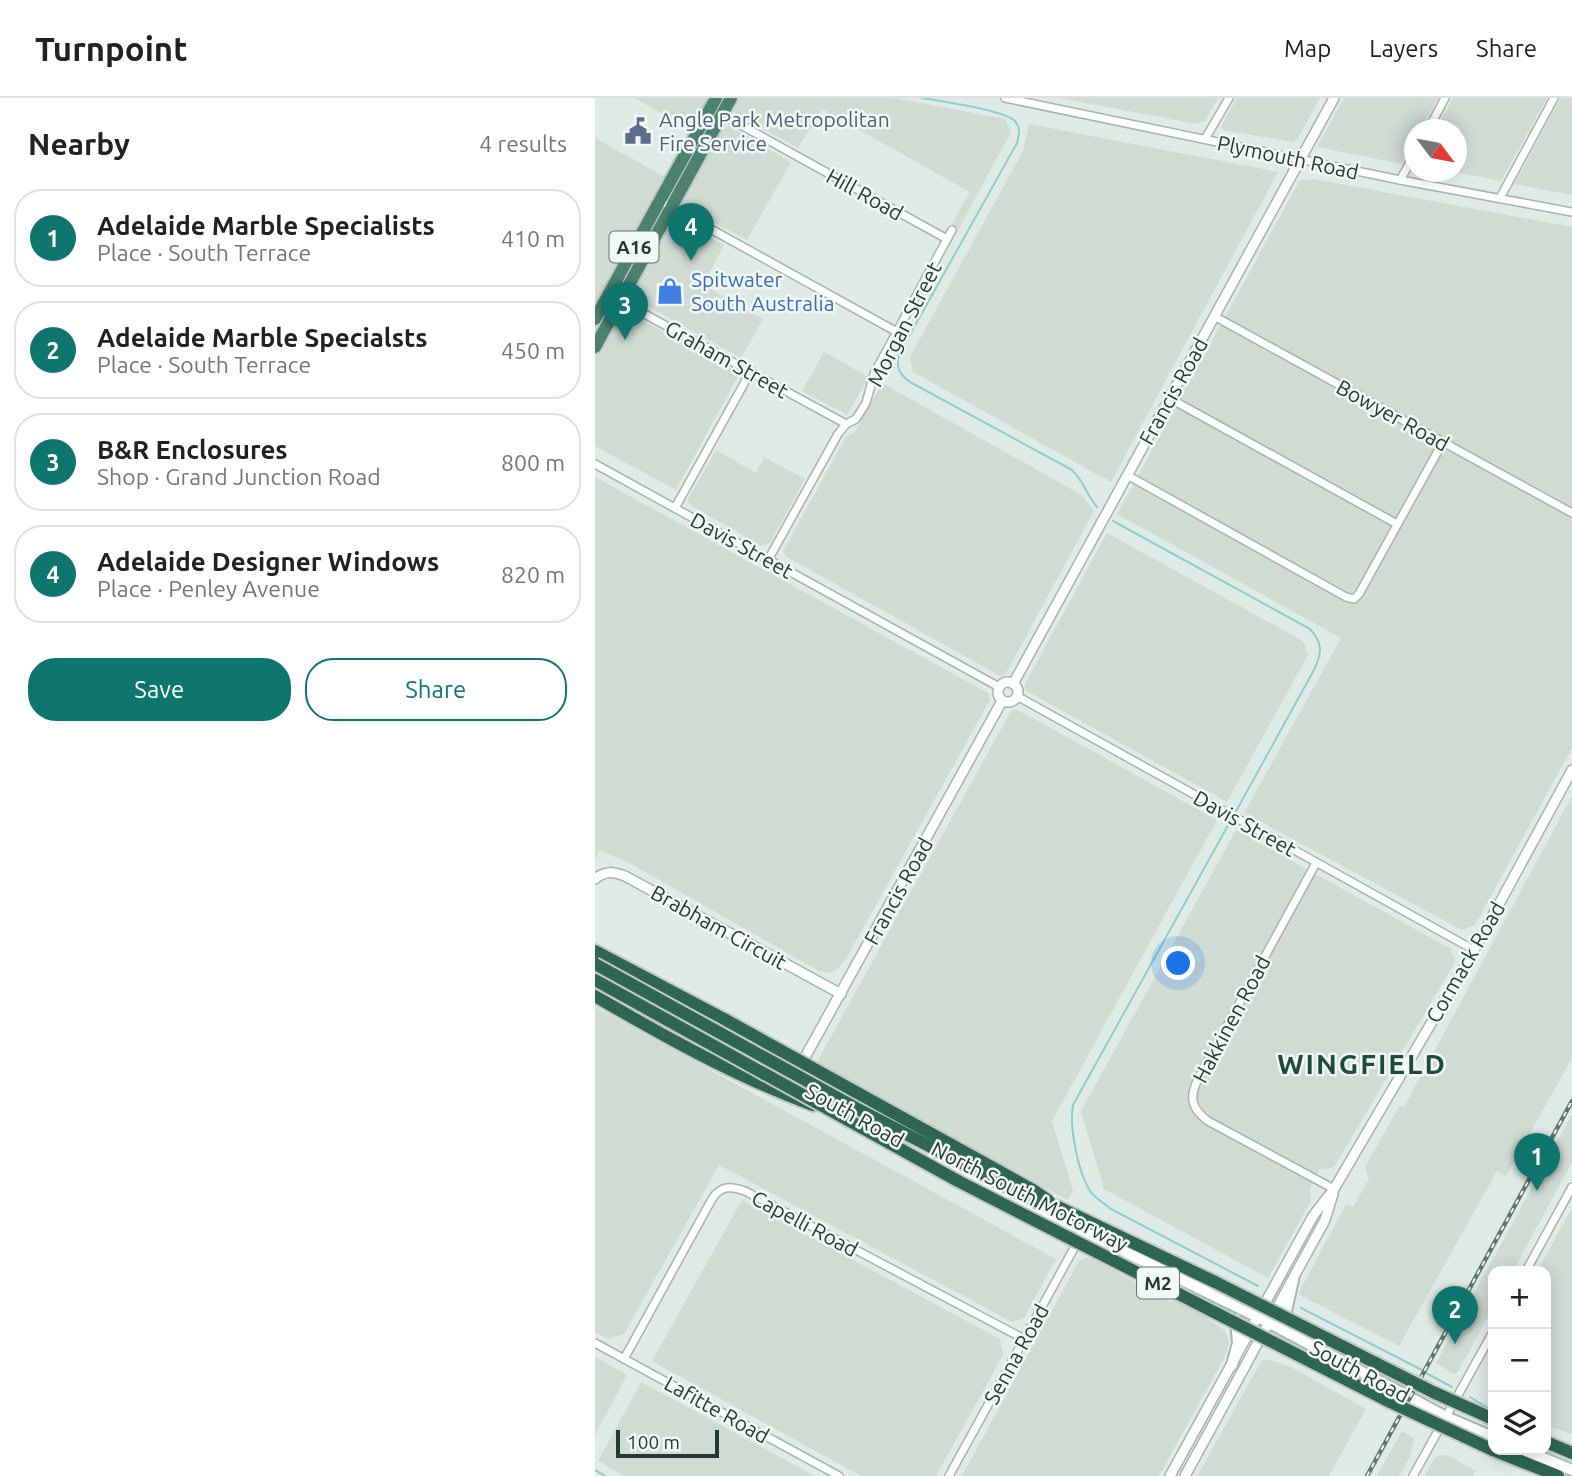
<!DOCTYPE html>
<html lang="en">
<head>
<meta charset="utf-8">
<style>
	:root { --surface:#fff; --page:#f6f6f6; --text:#202124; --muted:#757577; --line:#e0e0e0; --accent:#0f766e }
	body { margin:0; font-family:Ubuntu,sans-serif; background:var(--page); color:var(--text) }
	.controls { position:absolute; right:21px; bottom:21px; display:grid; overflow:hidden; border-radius:14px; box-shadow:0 4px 18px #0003 }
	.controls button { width:63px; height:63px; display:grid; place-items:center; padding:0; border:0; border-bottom:2px solid var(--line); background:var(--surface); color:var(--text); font:35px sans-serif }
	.compass { position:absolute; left:809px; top:21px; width:63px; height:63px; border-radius:50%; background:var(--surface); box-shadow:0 4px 18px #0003; rotate:122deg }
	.scale { position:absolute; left:21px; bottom:18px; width:103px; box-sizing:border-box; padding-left:7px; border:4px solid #223b31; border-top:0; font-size:19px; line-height:24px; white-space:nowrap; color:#223b31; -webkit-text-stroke:5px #f2f8f4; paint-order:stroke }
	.you { position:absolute; left:584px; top:866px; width:24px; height:24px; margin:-18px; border:5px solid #fff; border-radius:50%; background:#1a73e8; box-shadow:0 0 0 10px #1a73e833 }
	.badge { display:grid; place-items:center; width:46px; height:46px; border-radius:50%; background:var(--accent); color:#fff; font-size:23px; font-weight:700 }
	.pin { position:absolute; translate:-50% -58px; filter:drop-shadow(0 2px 4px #0008) }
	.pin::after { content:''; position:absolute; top:37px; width:24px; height:21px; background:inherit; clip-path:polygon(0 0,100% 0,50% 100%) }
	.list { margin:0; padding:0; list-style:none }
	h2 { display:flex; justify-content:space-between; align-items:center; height:91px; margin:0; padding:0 28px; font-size:30px }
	h2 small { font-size:23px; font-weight:400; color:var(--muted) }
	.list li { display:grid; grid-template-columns:46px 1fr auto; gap:21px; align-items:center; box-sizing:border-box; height:98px; margin:0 14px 14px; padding:0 14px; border:2px solid var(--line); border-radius:28px }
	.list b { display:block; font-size:26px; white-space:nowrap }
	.list p { margin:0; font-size:23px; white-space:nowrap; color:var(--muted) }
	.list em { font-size:23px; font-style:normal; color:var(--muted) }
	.actions { display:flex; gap:14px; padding:21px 28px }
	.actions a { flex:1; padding:16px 0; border:2px solid var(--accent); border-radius:28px; text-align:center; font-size:24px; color:var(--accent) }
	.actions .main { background:var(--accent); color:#fff }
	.icon { flex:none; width:38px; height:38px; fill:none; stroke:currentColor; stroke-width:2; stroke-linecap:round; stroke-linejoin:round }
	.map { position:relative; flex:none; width:977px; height:1378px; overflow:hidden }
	header { display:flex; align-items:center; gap:42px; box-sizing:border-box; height:98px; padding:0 35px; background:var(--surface); border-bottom:2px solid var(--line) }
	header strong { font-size:33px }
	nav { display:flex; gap:38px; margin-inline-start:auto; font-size:24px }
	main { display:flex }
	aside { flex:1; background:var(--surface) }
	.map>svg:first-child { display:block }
	.built { fill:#d0dbd4 }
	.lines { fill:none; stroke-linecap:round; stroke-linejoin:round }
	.stream { stroke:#8bcece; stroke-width:2 }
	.minor-casing { stroke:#a4b3ab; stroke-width:10 }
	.tertiary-casing { stroke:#a4b3ab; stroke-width:12 }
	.secondary-casing { stroke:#a3b9ae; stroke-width:14 }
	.trunk-casing { stroke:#c1c8c5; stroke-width:16 }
	.motorway-casing { stroke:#c1c8c5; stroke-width:16 }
	.minor { stroke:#fff; stroke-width:7 }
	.tertiary { stroke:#fff; stroke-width:9 }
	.secondary { stroke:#fff; stroke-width:10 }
	.trunk { stroke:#4c826d; stroke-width:12 }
	.motorway { stroke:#2f6652; stroke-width:12 }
	.rail-casing { stroke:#5d776c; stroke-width:4.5 }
	.rail { stroke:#f2f8f4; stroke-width:2; stroke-dasharray:5; stroke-linecap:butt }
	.motorway-bridge-casing { stroke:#c1c8c5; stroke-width:16; stroke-linecap:butt }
	.motorway-bridge { stroke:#2f6652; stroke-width:12 }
	.labels { text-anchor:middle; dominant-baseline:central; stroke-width:5; stroke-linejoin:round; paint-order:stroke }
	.shield { fill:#f2f8f4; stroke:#60746c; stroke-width:2 }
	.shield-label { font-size:19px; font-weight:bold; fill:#223b31 }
	.service-label { font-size:21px; fill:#4e5e75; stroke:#f2f8f4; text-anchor:start }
	.street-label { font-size:21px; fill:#223b31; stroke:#f2f8f4 }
	.shop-label { font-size:21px; fill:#366cbe; stroke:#f2f8f4; text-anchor:start }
	.district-label { font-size:28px; font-weight:bold; letter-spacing:2px; fill:#1f4c3a; stroke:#f2f8f4 }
</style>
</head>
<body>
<header>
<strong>Turnpoint</strong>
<nav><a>Map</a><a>Layers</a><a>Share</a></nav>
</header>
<main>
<aside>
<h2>Nearby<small>4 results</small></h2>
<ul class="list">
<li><span class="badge">1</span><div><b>Adelaide Marble Specialists</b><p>Place · South Terrace</p></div><em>410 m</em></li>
<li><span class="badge">2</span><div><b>Adelaide Marble Specialsts</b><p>Place · South Terrace</p></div><em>450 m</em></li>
<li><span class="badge">3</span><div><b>B&amp;R Enclosures</b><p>Shop · Grand Junction Road</p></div><em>800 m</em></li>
<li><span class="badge">4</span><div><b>Adelaide Designer Windows</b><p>Place · Penley Avenue</p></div><em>820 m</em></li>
</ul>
<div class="actions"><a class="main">Save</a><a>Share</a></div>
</aside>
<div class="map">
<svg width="977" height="1378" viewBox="0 0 977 1378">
	<rect width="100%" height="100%" fill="#e1ebe5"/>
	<!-- built -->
	<g class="built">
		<polygon points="40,0 113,0 95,32"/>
		<polygon points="144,0 299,0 410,21 416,34 362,134 355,130 375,94 227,11 203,50 137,13"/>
		<polygon points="464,0 623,0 610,23 602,26"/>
		<polygon points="642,0 725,0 702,42 698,44 628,32 626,28"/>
		<polygon points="749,0 843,0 826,31 820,32 819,44 808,66 722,49"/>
		<polygon points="858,0 952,0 906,83 860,74 862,32 841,31"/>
		<polygon points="966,0 977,0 977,97 919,86"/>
		<polygon points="434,26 683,74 516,384 318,274 315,259 428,53"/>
		<polygon points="134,28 196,64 152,142 85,106 126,32"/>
		<polygon points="0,40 70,79 0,207"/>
		<polygon points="719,81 977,129 977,650 880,827 867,832 649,715 746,540 522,416 705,82"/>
		<polygon points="81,121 129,147 108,187 168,221 146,260 38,200 36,195 76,122"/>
		<polygon points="27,211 141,274 143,278 81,392 0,348 0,260"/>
		<polygon points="229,254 274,279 252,317 207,293"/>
		<polygon points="287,285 487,397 499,413 410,577 405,578 192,459 188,453 251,339 260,334"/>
		<polygon points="121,352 161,375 169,359 210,381 175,445 166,448 94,406 93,401"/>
		<polygon points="0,379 393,595 395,602 251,861 243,871 234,875 224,873 38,767 5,752 0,761"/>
		<polygon points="512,435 708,543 713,557 632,704 430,592 430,586"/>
		<polygon points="421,611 622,722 457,1023 478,1093 473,1102 423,1075 420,1076 224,968 223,962 416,613"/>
		<polygon points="977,698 977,960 911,1078 902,1073 804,1248 703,1196 751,1106 758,1109 774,1081 770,1069 805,1007 809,1009"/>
		<polygon points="641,732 856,851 860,864 741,1066 737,1070 725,1071 715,1090 716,1103 673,1180 509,1091 486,1013"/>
		<polygon points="0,909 461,1161 429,1220 417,1224 124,1067 29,1236 13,1241 0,1234"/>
		<polygon points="977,1016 977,1064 918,1173 898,1173 898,1210 862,1275 856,1275 841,1265"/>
		<polygon points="147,1102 405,1241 408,1257 341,1378 266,1378 57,1263"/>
		<polygon points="977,1110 977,1336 951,1327 951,1173 942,1173"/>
		<polygon points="492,1160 498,1161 576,1204 579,1202 612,1220 630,1233 634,1246 629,1260 564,1378 367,1378 484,1163"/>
		<polygon points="0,1259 32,1277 0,1337"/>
		<polygon points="667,1262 674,1262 694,1268 771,1311 734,1378 602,1378"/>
		<polygon points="46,1284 220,1378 30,1378 3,1363"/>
		<polygon points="807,1333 819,1340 815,1359 804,1378 782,1378"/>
		<polygon points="847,1357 854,1358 881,1373 878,1378 830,1378 840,1359"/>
	</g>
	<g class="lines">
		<!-- stream -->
		<g class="stream">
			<path d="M 327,0 C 345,3 410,12 420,23 C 426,30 424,36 422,45 L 304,256 C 301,270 304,276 315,284 L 477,372 C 490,385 491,396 502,409"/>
			<path d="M 518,423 L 715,531 C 728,545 727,555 719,572 L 640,715"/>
			<path d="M 637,720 L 478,1007 C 474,1029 483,1074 495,1093 C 500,1100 509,1105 516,1111 L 663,1188"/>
			<polyline points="706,1210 827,1272"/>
			<polyline points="831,1275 857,1289"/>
			<polyline points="875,1299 898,1313"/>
			<polyline points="0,1372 10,1378"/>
		</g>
		<defs>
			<g id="minor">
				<polyline points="410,0 805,82 977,114"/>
				<polyline points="126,16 352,141"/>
				<polyline points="833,32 850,0"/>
				<polyline points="610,41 634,0"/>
				<polyline points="805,82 820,56"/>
				<polyline points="905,100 959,0"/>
				<polyline points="65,103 302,234"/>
				<polyline points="24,202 251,326"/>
				<polyline points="619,218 977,415"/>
				<polyline points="574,300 802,426"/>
				<polyline points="0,366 404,589"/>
				<polyline points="532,377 751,499 759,501 764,496 848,344"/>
				<polyline points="80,410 156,273"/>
				<polyline points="173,462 243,336 251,326 261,321 271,305 279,276 357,132"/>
				<polyline points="422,598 879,852"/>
				<path d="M 721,765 L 602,983 C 594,1001 597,1011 613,1023 L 739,1091"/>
				<polyline points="931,1173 977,1089"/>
				<polyline points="0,1245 244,1378"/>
				<path d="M 29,1261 L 117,1101 C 126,1087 136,1088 150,1093 L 429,1241"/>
				<polyline points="354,1378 483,1143"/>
				<polyline points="818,1378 898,1234"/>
			</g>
			<g id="tertiary">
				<circle cx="413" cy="594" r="10"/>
				<polyline points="418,586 739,0"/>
				<path d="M 0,781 C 11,772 18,774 30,778 L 246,896"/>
				<polyline points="198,981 407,603"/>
				<polyline points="575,1378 718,1118 739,1091 879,852 977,672"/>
				<polyline points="590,1378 730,1122 738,1096"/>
			</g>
			<g id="secondary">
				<polyline points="102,929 344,1063 675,1225 851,1319 898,1339"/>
				<polyline points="694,1227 691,1213 698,1182"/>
				<polyline points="637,1267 643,1245 641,1221"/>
				<polyline points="929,1352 977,1372"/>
			</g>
			<g id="trunk">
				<polyline points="0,221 121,0"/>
				<polyline points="0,249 136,0"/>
			</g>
			<g id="motorway">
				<polyline points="0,853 129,921"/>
				<path d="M 0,898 C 70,939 142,979 218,1007"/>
				<polyline points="463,1109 620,1184"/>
				<polyline points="951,1344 977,1355"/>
				<polyline points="898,1352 963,1378"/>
			</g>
		</defs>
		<!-- minor casing -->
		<use href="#minor" class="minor-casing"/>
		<!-- tertiary casing -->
		<use href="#tertiary" class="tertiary-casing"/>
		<!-- secondary casing -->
		<use href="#secondary" class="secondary-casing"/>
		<!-- trunk casing -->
		<use href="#trunk" class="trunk-casing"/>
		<!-- motorway casing -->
		<use href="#motorway" class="motorway-casing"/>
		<!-- minor -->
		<use href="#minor" class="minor"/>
		<!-- tertiary -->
		<use href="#tertiary" class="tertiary"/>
		<!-- secondary -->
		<use href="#secondary" class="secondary"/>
		<!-- trunk -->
		<use href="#trunk" class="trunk"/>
		<!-- motorway -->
		<use href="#motorway" class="motorway"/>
		<defs>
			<polyline id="rail" points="772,1378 977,1003"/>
		</defs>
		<!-- rail casing -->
		<use href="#rail" class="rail-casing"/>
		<!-- rail -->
		<use href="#rail" class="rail"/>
		<defs>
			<g id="motorway-bridge">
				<polyline points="0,866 261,1010 440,1103 463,1109"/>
				<polyline points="0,882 363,1083 791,1302 898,1352"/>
				<polyline points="129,921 438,1092 454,1103"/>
				<polyline points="620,1184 838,1294 898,1321"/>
			</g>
		</defs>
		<!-- motorway-bridge casing -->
		<use href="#motorway-bridge" class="motorway-bridge-casing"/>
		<!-- motorway-bridge -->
		<use href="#motorway-bridge" class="motorway-bridge"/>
	</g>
	<!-- icons -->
	<defs>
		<symbol id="civic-bare" viewBox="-9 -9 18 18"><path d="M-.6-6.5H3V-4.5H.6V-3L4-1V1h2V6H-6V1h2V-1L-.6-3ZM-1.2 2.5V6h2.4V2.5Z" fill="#5c6f8a" stroke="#f2f8f4" stroke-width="2.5" paint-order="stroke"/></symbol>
		<symbol id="shop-bare" viewBox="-9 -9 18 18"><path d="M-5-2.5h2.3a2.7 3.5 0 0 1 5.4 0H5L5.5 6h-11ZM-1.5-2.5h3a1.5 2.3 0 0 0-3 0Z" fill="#3f7fe0" stroke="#f2f8f4" stroke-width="2.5" paint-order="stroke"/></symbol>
	</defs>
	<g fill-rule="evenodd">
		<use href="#civic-bare" x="24" y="14" width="38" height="38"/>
		<use href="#shop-bare" x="56" y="174" width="38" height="38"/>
	</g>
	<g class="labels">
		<!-- shield labels -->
		<g class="shield">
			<rect x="14.5" y="133.5" width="49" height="31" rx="5"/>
			<rect x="542" y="1169.5" width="42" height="31" rx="5"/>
		</g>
		<g class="shield-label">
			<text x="39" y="149">A16</text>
			<text x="563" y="1185">M2</text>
		</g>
		<!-- service labels -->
		<g class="service-label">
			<text x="64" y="21">Angle Park Metropolitan<tspan x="64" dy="24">Fire Service</tspan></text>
		</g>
		<!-- street labels -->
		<g class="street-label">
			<text transform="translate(693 59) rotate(12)">Plymouth Road</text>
			<text transform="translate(270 96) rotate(29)">Hill Road</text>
			<text transform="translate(309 226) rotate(-63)">Morgan Street</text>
			<text transform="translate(132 261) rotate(29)">Graham Street</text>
			<text transform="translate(578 293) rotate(-61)">Francis Road</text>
			<text transform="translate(798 317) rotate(29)">Bowyer Road</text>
			<text transform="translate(147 447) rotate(29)">Davis Street</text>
			<text transform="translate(650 725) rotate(29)">Davis Street</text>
			<text transform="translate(303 793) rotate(-61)">Francis Road</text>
			<text transform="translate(124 829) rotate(29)">Brabham Circuit</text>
			<text transform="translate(870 864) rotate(-60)">Cormack Road</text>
			<text transform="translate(636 921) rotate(-62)">Hakkinen Road</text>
			<text transform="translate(260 1017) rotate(29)">South Road</text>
			<text transform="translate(435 1098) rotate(27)">North South Motorway</text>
			<text transform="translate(210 1125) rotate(28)">Capelli Road</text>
			<text transform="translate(421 1256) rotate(-61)">Senna Road</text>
			<text transform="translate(765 1273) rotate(28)">South Road</text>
			<text transform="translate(122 1311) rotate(29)">Lafitte Road</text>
		</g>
		<!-- shop labels -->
		<g class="shop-label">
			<text x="96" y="181">Spitwater<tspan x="96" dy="24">South Australia</tspan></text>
		</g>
		<!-- district labels -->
		<g class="district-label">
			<text x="767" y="965">WINGFIELD</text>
		</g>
	</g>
</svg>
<div class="controls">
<button>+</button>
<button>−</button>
<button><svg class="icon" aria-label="layers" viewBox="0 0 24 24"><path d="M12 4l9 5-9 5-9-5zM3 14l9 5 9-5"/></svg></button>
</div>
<svg class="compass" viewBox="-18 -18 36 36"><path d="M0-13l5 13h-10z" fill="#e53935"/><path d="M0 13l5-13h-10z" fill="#757577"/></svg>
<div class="scale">100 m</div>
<div class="you"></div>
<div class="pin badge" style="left:942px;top:1093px">1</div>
<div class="pin badge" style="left:860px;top:1246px">2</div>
<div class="pin badge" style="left:30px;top:242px">3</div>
<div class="pin badge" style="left:96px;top:163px">4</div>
</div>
</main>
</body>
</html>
